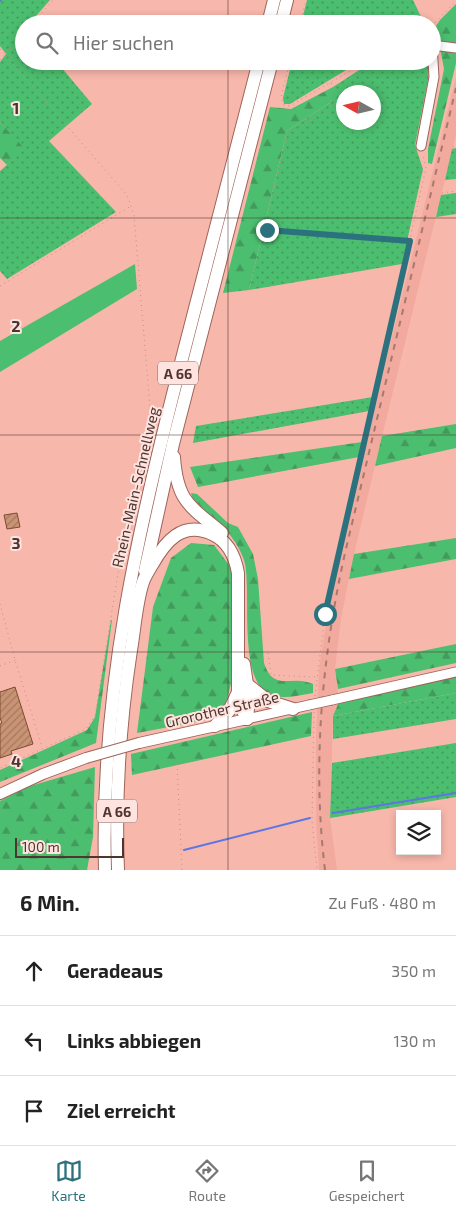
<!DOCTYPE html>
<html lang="de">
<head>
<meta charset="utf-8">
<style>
	:root { --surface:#fff; --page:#f6f6f6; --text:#222; --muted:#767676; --line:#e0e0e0; --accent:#2b727e }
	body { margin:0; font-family:"Exo 2",sans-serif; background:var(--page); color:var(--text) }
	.controls { position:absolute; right:15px; bottom:15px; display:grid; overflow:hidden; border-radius:0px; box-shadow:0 2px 8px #0003 }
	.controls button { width:45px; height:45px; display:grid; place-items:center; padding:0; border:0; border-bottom:1px solid var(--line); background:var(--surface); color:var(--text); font:25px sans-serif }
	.compass { position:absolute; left:336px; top:85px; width:45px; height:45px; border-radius:50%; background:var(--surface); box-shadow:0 2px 8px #0003; rotate:278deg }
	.scale { position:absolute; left:15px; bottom:12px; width:109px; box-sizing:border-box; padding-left:5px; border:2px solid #4f3530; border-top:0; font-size:14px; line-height:18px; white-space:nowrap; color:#4f3530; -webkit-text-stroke:4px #fee3de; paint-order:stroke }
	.stop { position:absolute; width:15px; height:15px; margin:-11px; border:4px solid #2b727e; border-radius:50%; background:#fff }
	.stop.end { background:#2b727e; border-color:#fff; box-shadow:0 1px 5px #0008 }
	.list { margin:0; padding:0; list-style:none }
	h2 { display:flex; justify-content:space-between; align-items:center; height:65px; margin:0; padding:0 20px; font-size:21px }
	h2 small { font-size:16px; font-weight:400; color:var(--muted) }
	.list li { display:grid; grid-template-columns:32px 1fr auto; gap:15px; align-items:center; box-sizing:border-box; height:70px; padding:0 20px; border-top:1px solid var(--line) }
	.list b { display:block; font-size:19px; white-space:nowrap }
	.list em { font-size:16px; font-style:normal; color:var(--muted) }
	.icon { flex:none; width:28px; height:28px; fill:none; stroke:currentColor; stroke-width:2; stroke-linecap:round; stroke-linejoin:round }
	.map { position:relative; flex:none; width:456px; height:870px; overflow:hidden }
	.search { position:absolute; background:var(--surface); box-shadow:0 2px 8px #0003; left:15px; right:15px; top:15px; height:55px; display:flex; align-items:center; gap:12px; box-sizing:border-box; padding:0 18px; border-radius:28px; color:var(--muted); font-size:19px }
	.sheet { height:275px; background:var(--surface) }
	nav { display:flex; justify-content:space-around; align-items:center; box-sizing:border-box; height:70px; border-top:1px solid var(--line); background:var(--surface); font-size:14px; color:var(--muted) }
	nav a { display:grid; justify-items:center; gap:2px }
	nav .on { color:var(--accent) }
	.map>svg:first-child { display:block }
	.built { fill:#f1aa9d }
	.grass { fill:#4cbe6f }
	.forest { fill:url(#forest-firs) }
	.garden { fill:url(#garden-dots); fill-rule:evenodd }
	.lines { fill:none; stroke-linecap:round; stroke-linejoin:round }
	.stream { stroke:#5c76e4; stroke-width:2 }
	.building { fill:url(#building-hatch); stroke:#7c4c2f }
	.minor-casing { stroke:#9e645a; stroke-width:11 }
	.major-casing { stroke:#9e645a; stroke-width:12 }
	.highway-casing { stroke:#9e645a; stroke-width:14 }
	.path { stroke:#c48f85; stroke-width:1; stroke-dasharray:1 4; stroke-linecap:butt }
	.minor { stroke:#fff; stroke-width:9 }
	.major { stroke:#fff; stroke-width:10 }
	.highway { stroke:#fff; stroke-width:12 }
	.rail { stroke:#a77970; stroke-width:2; stroke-dasharray:6 6; stroke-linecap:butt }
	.minor-bridge-casing { stroke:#9e645a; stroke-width:11; stroke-linecap:butt }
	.major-bridge-casing { stroke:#9e645a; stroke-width:12; stroke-linecap:butt }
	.minor-bridge { stroke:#fff; stroke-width:9 }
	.major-bridge { stroke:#fff; stroke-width:10 }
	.route { stroke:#2b727e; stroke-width:6 }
	.grid { fill:none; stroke:#4f3530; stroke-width:1; stroke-opacity:0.55 }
	.labels { text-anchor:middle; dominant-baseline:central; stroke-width:4; stroke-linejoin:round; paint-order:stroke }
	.shield { fill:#fee3de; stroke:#846964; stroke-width:1 }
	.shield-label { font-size:14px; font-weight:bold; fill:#4f3530 }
	.street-label { font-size:15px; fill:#4f3530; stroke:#fee3de }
	.grid-label { font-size:16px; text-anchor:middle; font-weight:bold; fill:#4f3530; stroke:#fee3de; stroke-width:4; stroke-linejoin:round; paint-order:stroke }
</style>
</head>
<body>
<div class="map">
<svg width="456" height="870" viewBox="0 0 456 870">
	<defs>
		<pattern id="forest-firs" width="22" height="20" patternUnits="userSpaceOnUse" patternTransform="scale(1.25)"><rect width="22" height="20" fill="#4cbe6f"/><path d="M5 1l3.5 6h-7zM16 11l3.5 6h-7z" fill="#429b5c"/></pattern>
		<pattern id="garden-dots" width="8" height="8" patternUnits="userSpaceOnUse" patternTransform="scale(1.25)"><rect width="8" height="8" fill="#4cbe6f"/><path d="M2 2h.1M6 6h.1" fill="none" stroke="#429b5c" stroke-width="1.8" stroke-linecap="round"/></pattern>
		<pattern id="building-hatch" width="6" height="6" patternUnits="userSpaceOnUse" patternTransform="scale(1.25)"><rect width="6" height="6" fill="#c99375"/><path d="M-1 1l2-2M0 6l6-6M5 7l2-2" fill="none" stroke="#a67960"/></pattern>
	</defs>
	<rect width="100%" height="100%" fill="#f8b7ab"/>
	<!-- built -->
	<polygon class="built" points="456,77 456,135 382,436 354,554 341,618 335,669 339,702 333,716 330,818 337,870 319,870 316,820 316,737 319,669 331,592 384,370"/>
	<!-- grass -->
	<polygon class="grass" points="135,264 137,289 0,372 0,341"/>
	<!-- forest -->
	<g class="forest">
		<polygon points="456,4 456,63 432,164 428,163 428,149 444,69 436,26 440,20"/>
		<polygon points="333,87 335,96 331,102 287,131 249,290 223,293 270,107 291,109"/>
		<polygon points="0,122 26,149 7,165 0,158"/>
		<polygon points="456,424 456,448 375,466 382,436"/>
		<polygon points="362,442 359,457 198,487 190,467"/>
		<path d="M 191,493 L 197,494 L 228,523 L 238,527 L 253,554 L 258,579 L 264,663 C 274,693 292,674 313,684 L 313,693 C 301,695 287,699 274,696 C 235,687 253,588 244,560 C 235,533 212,518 193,499 Z"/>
		<polygon points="456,538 456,559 349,579 354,554"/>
		<polygon points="191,543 214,545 232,569 232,680 224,710 201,721 137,733 153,607 171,558"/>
		<polygon points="111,620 112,620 96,743 0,782 0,770 87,730 95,717"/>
		<polygon points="456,644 456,663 338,689 335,669"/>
		<polygon points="456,677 456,693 333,716 339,702"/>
		<polygon points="312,712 311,736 132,775 131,754"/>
		<polygon points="95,767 93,837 87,870 0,870 0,801 27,787"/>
	</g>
	<!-- garden -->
	<g class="garden">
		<polygon points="0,0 50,0 29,24 24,24 24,61 56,61 92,104 49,141 116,212 7,279 0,271 0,171 25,149 0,122 0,62 6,54 0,46"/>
		<polygon points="307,0 413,0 424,23 301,24"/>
		<polygon points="292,61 361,61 290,104 284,104 283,98"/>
		<path d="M 373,61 L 429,61 L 428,80 L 415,145 L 423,169 L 402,264 L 249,290 L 287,131 L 331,102 L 334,96 L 333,87 ZM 344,92 L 374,92 L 374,122 L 344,122 Z"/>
		<polygon points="456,148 456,179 445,180 452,149"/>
		<polygon points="456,193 456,214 436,217 441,195"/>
		<polygon points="373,397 369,411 193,443 196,426"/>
		<polygon points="456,693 456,719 333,739 333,716"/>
		<polygon points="456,743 456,797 330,818 332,763"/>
	</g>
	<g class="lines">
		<!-- stream -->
		<g class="stream">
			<polyline points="0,1 1,0"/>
			<polyline points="333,813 456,793"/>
			<polyline points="184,850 310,818"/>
		</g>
	</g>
	<!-- building -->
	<g class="building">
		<polygon points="17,513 20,527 7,529 4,515"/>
		<polygon points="15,687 33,744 11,751 12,754 0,758 0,724 2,723 0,718 0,692"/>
	</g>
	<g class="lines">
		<defs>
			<g id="minor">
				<polyline points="421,146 434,77 432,45 456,48"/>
				<polyline points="332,700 456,672"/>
				<polyline points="247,719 309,705"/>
			</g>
			<g id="major">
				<polyline points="139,743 247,719"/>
				<polyline points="0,794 43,774 86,758"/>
			</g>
			<g id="highway">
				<polyline points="268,24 274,0"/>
				<polyline points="281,24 287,0"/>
				<path d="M 174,457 C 177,502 190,506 222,533"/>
				<polyline points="145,571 173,444 272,61"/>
				<polyline points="244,664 249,698 247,719"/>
				<polyline points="248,685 268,701 293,709"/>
				<polyline points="215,726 229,711 238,692"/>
				<path d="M 105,870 C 100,690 139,524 184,351 C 209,254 234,158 259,61"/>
				<path d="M 118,870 C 115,796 120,722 131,650 C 135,627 136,603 143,582 C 145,576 149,570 152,565 C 165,542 182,520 212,534 C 228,541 235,556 238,573 L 238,692 L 239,703 L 247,719"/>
			</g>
		</defs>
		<!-- minor casing -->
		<use href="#minor" class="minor-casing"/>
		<!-- major casing -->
		<use href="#major" class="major-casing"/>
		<!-- highway casing -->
		<use href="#highway" class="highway-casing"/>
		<!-- path -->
		<g class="path">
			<polyline points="32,24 53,0"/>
			<polyline points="300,24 306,0"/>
			<polyline points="432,26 456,1"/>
			<polyline points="0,49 127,195 134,215 150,408 150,420 121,555 95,716 86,729 0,768"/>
			<polyline points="0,60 24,33"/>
			<polyline points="290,61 281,97 284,105 290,106 367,61"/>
			<path d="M 331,83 C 351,113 301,118 287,138 L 277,178 L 264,222 L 264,228 L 272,231 L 409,241"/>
			<polyline points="453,147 456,146"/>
			<polyline points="442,193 456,191"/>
			<polyline points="0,286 131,206"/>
			<polyline points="0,604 15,660 42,747"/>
			<polyline points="268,653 271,675 316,677"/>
			<polyline points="0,666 15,660"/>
			<polyline points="315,696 325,614 426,168 423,154"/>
			<polyline points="314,712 312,821 317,870"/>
			<polyline points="177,764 182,870"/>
		</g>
		<!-- minor -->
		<use href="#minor" class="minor"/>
		<!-- major -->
		<use href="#major" class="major"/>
		<!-- highway -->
		<use href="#highway" class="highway"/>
		<!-- rail -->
		<path class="rail" d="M 325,870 C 312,764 322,657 345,553 L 456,88"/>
		<defs>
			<polyline id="minor-bridge" points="309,705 332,700"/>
			<polyline id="major-bridge" points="86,758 139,743"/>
		</defs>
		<!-- minor-bridge casing -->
		<use href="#minor-bridge" class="minor-bridge-casing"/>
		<!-- major-bridge casing -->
		<use href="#major-bridge" class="major-bridge-casing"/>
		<!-- minor-bridge -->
		<use href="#minor-bridge" class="minor-bridge"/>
		<!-- major-bridge -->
		<use href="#major-bridge" class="major-bridge"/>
	</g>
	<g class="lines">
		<!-- route -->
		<polyline class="route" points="267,230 410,241 325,614"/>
	</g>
	<!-- grid -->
	<path class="grid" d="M 228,0 L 228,24M 228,61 L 228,870M 0,218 L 456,218M 0,435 L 456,435M 0,652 L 456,652"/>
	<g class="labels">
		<!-- shield labels -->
		<g class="shield">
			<rect x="158" y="361.5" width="40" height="23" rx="4"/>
			<rect x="97" y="799.5" width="40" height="23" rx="4"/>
		</g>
		<g class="shield-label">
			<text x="178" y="373">A 66</text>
			<text x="117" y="811">A 66</text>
		</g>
		<!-- street labels -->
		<g class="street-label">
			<text transform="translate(135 487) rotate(-77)">Rhein-Main-Schnellweg</text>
			<text transform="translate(222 709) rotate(-13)">Grorother Straße</text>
		</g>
	</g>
	<g class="grid-label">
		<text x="16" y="114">1</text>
		<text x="16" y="332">2</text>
		<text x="16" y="549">3</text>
		<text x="16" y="767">4</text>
	</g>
</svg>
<div class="controls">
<button><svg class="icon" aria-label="layers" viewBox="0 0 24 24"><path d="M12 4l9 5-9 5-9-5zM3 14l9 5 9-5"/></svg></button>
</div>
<svg class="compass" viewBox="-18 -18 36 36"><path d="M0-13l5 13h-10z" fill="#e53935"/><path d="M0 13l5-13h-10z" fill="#767676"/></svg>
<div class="scale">100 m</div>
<div class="stop" style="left:325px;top:614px"></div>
<div class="stop end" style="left:267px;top:230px"></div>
<div class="search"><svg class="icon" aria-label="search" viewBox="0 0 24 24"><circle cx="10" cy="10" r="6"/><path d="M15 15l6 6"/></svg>Hier suchen</div>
</div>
<section class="sheet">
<h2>6 Min.<small>Zu Fuß · 480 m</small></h2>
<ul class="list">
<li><svg class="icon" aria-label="ahead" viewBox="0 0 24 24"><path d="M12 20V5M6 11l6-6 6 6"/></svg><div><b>Geradeaus</b></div><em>350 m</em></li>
<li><svg class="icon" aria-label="left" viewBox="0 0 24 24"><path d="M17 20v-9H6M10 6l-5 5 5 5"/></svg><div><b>Links abbiegen</b></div><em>130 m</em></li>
<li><svg class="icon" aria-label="arrive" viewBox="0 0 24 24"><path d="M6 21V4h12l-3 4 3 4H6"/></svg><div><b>Ziel erreicht</b></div></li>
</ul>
</section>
<nav>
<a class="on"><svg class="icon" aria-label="map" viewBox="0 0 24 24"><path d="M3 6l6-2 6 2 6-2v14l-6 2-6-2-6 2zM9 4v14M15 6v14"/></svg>Karte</a>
<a><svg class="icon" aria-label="directions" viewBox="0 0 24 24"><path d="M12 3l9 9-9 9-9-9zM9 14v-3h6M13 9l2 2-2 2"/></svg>Route</a>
<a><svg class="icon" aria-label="saved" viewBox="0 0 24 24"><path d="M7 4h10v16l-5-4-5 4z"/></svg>Gespeichert</a>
</nav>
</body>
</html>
